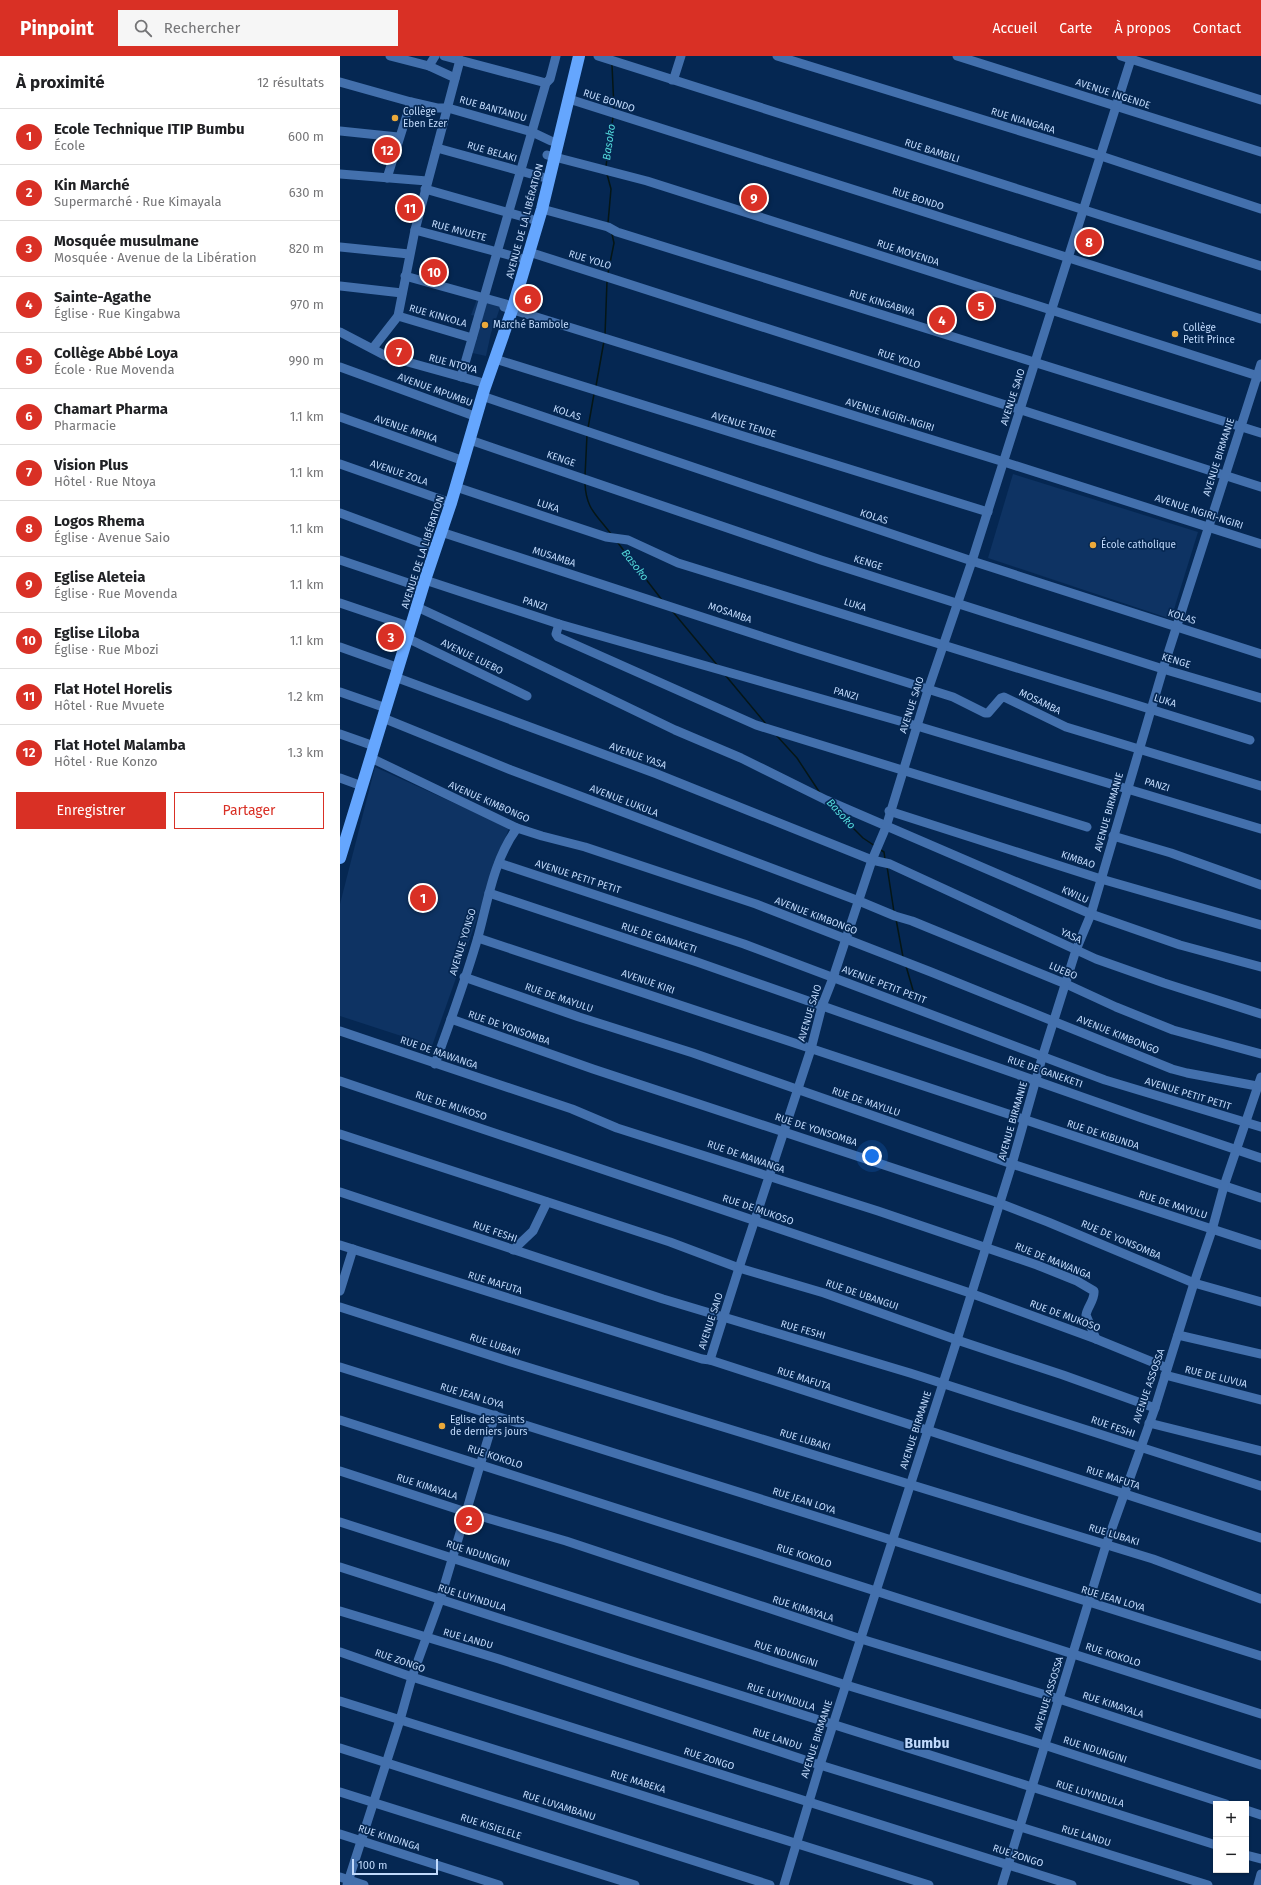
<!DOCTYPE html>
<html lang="fr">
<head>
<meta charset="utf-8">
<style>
	:root { --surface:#fff; --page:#f6f6f6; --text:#202124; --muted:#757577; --line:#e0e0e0; --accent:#d93025 }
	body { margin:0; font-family:"Fira Sans",sans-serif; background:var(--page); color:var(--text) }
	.controls { position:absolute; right:12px; bottom:12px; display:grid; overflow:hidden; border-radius:0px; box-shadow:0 1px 3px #0004 }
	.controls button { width:36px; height:36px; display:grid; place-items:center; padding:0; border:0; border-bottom:1px solid var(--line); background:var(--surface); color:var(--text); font:20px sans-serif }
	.scale { position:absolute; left:12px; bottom:10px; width:86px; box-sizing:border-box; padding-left:4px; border:2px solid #c1dafc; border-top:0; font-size:11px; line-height:14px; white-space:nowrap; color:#c1dafc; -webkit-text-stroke:3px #052752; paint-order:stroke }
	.you { position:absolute; left:532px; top:1100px; width:14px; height:14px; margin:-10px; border:3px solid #fff; border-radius:50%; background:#1a73e8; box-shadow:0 0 0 6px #1a73e833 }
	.badge { display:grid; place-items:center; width:26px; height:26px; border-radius:50%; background:var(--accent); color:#fff; font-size:13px; font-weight:700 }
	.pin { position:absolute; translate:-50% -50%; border:2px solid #fff; box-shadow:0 1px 4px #0006 }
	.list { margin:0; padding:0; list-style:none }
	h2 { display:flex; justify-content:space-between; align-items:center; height:52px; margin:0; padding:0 16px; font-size:17px }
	h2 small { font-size:13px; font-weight:400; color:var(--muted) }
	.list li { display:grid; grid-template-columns:26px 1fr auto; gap:12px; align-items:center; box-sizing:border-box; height:56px; padding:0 16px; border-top:1px solid var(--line) }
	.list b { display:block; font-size:15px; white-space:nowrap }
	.list p { margin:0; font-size:13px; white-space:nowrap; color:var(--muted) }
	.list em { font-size:13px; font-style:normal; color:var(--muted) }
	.actions { display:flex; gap:8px; padding:12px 16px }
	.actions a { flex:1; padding:9px 0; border:1px solid var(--accent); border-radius:0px; text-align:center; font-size:14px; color:var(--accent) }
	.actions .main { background:var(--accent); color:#fff }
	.icon { flex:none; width:22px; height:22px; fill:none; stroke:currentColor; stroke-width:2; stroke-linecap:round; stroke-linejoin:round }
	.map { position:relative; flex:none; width:921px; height:1829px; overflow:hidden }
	header { display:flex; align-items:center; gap:24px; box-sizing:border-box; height:56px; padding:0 20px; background:var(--accent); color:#fff }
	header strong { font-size:19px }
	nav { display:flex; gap:22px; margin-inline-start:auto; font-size:14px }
	.search { width:280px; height:36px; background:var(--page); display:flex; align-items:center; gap:10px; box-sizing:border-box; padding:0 14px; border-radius:0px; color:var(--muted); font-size:15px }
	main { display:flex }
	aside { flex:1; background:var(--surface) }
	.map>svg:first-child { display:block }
	.built { fill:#0e3363 }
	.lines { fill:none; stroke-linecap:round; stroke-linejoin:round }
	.stream { stroke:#051616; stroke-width:1.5 }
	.minor { stroke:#4370ad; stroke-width:9 }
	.highway { stroke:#65a6fe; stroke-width:12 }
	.poi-dot { fill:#eba93a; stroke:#052752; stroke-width:1.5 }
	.labels { text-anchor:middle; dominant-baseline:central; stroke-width:3.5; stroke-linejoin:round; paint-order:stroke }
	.street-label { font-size:10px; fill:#c1dafc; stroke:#052752 }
	.poi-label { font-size:10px; fill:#c1dafc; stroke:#052752; text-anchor:start }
	.water-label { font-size:11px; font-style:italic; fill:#53d9db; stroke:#052752 }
	.district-label { font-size:14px; font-weight:bold; fill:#c1dafc; stroke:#052752 }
</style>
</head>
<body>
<header>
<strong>Pinpoint</strong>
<div class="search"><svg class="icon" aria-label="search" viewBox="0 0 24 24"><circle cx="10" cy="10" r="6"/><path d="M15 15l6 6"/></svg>Rechercher</div>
<nav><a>Accueil</a><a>Carte</a><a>À propos</a><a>Contact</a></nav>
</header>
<main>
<aside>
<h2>À proximité<small>12 résultats</small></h2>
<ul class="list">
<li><span class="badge">1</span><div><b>Ecole Technique ITIP Bumbu</b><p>École</p></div><em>600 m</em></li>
<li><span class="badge">2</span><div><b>Kin Marché</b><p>Supermarché · Rue Kimayala</p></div><em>630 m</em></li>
<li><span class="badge">3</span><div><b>Mosquée musulmane</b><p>Mosquée · Avenue de la Libération</p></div><em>820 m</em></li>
<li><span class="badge">4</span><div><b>Sainte-Agathe</b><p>Église · Rue Kingabwa</p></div><em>970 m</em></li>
<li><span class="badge">5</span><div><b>Collège Abbé Loya</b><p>École · Rue Movenda</p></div><em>990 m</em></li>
<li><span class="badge">6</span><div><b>Chamart Pharma</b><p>Pharmacie</p></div><em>1.1 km</em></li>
<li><span class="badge">7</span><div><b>Vision Plus</b><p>Hôtel · Rue Ntoya</p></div><em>1.1 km</em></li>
<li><span class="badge">8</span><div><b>Logos Rhema</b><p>Église · Avenue Saio</p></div><em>1.1 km</em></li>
<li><span class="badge">9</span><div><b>Eglise Aleteia</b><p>Église · Rue Movenda</p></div><em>1.1 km</em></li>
<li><span class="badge">10</span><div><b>Eglise Liloba</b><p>Église · Rue Mbozi</p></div><em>1.1 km</em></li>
<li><span class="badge">11</span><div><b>Flat Hotel Horelis</b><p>Hôtel · Rue Mvuete</p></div><em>1.2 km</em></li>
<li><span class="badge">12</span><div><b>Flat Hotel Malamba</b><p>Hôtel · Rue Konzo</p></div><em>1.3 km</em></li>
</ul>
<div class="actions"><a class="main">Enregistrer</a><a>Partager</a></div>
</aside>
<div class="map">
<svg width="921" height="1829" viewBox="0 0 921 1829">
	<rect width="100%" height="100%" fill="#052752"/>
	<!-- built -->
	<g class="built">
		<polygon points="137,243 161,249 151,277 146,300 128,296 139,261 131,259"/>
		<polygon points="673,418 858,476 831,563 648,502"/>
		<polygon points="35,711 169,772 92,990 0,960 0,848"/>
	</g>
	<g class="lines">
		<!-- stream -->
		<g class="stream">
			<polyline points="272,9 274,53"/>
			<polyline points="266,110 273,61"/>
			<polyline points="267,118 271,133 268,167"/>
			<polyline points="268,217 274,187 272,178"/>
			<polyline points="265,279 267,225"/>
			<polyline points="256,330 264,285"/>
			<polyline points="248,372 254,338"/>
			<polyline points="245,420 247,379"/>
			<path d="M 245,427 C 246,453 256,458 271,478"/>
			<polyline points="278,487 322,544"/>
			<polyline points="333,556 378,610"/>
			<polyline points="386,620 426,668"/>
			<polyline points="437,680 457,702 480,737"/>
			<polyline points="493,752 523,782 535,790"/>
			<polyline points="539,793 544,796 545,803"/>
			<polyline points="547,810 554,856"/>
			<polyline points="556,863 563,901"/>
			<polyline points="566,910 575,941"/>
		</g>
		<!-- minor -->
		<g class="minor">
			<polyline points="50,0 89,10 115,22"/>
			<polyline points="104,0 206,27"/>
			<polyline points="258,0 921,210"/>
			<polyline points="437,0 761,100 921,153"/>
			<polyline points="617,0 921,96"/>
			<polyline points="781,0 921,44"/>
			<polyline points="89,10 95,0"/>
			<polyline points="332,24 334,22 341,0"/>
			<polyline points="0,26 71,46 47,122"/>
			<polyline points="229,43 921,263"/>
			<polyline points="71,46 97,52 108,52 192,76 211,85"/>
			<polyline points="0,75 58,81"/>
			<polyline points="97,92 202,121"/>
			<polyline points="207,99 307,125 921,321"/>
			<polyline points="0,118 87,125"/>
			<polyline points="85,133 191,163"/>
			<polyline points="202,153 268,171 277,176 921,377"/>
			<polyline points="75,174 180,202"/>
			<polyline points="0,191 69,198"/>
			<polyline points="189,196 921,431"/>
			<polyline points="65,220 166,248"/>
			<polyline points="0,230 62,237"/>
			<polyline points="164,251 664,406 921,488"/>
			<polyline points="58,260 132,282"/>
			<polyline points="0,276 46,300 147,328"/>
			<polyline points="33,292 58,260 75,174 120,4"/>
			<polyline points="155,303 648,456"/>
			<polyline points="0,311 137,361"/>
			<polyline points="121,321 206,27 210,23 216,0"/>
			<polyline points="142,340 632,505 921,598"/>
			<polyline points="0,361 124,405"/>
			<polyline points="130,384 481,504 823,613 921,642"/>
			<polyline points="0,408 111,447"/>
			<polyline points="116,431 266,481 288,484 338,507 910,684"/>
			<polyline points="0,457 95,492"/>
			<polyline points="101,476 460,593 613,641 645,657 648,657 661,642 664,641 726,671 921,730"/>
			<polyline points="0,504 83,532"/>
			<polyline points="85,524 219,568 577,670 921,773"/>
			<polyline points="0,547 71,571"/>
			<polyline points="77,551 146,583 335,674 401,702 486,744 751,858 840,889 921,911"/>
			<polyline points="219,568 216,578 218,581 416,669 747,771"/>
			<polyline points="67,582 187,640"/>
			<polyline points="0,591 59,612"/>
			<polyline points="55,621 317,718 532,804 550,808 756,903 824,927 921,958"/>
			<polyline points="0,636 46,652"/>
			<polyline points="43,662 171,714 519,845 555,860 572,865 726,928 776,951 833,974 921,998"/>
			<polyline points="0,678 34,690"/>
			<polyline points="31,702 177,772 202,780 245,791 416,848 591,916 832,1013 847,1017 917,1030"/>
			<polyline points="0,722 22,730"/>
			<polyline points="549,755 761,823 921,869"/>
			<polyline points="773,780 831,797 921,829"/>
			<polyline points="159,807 404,888 765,1024 921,1071"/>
			<polyline points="149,837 357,906 799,1061 921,1102"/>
			<polyline points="138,882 921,1142"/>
			<polyline points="124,921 239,961 353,997 672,1108 921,1189"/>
			<polyline points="111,963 253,1013 659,1147 708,1166 854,1227 921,1246"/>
			<path d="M 0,975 L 232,1053 L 277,1072 L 538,1155 L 697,1209 L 737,1225 L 754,1235 C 755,1244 747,1251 746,1259 L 756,1283"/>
			<path d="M 95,1008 C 110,966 126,923 138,881 C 148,844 154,803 177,772"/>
			<polyline points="0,1025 630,1237 756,1283 827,1312"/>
			<polyline points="0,1078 330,1186 399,1212 484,1237 617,1284 723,1319 815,1352"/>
			<polyline points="0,1136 323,1243 570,1317 921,1430"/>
			<polyline points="0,1189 362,1303 370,1304 921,1482"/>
			<polyline points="173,1194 193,1175 207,1146"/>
			<polyline points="0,1235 13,1193"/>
			<polyline points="0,1251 171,1306 813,1503 921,1543"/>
			<polyline points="838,1279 921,1298"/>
			<polyline points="370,1304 399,1212 471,993 482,950 493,922 532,804 546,771 588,634 632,505 792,0"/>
			<polyline points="0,1311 921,1600"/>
			<polyline points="825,1319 921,1344"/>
			<polyline points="0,1364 921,1658"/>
			<polyline points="809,1367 921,1395"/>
			<polyline points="0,1415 126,1456 226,1485 521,1583 719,1643 921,1709"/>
			<polyline points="0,1466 506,1629 704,1689 886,1748"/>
			<polyline points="0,1511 295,1606 876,1789"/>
			<polyline points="0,1555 159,1603 480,1709 868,1829"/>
			<polyline points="0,1596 72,1621 732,1829"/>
			<polyline points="0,1645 589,1829"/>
			<polyline points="0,1692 430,1829"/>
			<polyline points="0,1736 295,1829"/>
			<polyline points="906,1754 921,1759"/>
			<polyline points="0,1778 159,1829"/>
			<polyline points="906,1799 921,1803"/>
			<polyline points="0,1821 24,1829"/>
			<polyline points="7,1829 60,1664 72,1621 100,1544 155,1359"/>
			<polyline points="444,1829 480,1709 617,1284 672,1108 702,1002 736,894 751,858 823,613 921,308"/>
			<polyline points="662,1829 766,1489 815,1352 854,1227 872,1174 884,1130 921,1021"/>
			<polyline points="918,1829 921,1818"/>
		</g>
		<!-- highway -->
		<polyline class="highway" points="0,802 85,524 111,447 144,334 172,254 202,153 239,0"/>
	</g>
	<!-- markers -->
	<g class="poi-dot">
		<circle cx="55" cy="62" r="4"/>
		<circle cx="145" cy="269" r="4"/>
		<circle cx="835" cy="278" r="4"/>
		<circle cx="753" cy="489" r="4"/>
		<circle cx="102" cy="1370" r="4"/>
	</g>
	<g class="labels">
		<!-- street labels -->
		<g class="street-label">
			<text transform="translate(773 38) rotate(18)">AVENUE INGENDE</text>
			<text transform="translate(269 45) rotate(18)">RUE BONDO</text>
			<text transform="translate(153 53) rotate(16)">RUE BANTANDU</text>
			<text transform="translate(683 65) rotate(17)">RUE NIANGARA</text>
			<text transform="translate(592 95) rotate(18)">RUE BAMBILI</text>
			<text transform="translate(152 96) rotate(16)">RUE BELAKI</text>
			<text transform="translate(578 143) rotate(18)">RUE BONDO</text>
			<text transform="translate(185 165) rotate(-75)">AVENUE DE LA LIBÉRATION</text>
			<text transform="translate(119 175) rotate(15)">RUE MVUETE</text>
			<text transform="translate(568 197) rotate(18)">RUE MOVENDA</text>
			<text transform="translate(250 204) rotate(17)">RUE YOLO</text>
			<text transform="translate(542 247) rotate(17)">RUE KINGABWA</text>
			<text transform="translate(98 260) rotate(16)">RUE KINKOLA</text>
			<text transform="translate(559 303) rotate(18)">RUE YOLO</text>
			<text transform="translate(113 308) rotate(15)">RUE NTOYA</text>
			<text transform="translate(95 334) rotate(20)">AVENUE MPUMBU</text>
			<text transform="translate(673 341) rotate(-72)">AVENUE SAIO</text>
			<text transform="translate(227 357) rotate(19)">KOLAS</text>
			<text transform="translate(550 359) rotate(17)">AVENUE NGIRI-NGIRI</text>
			<text transform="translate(404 369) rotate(17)">AVENUE TENDE</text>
			<text transform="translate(66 373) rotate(19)">AVENUE MPIKA</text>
			<text transform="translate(879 401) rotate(-72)">AVENUE BIRMANIE</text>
			<text transform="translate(221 403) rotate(19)">KENGE</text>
			<text transform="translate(59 417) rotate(19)">AVENUE ZOLA</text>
			<text transform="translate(208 450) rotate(18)">LUKA</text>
			<text transform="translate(859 456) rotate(18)">AVENUE NGIRI-NGIRI</text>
			<text transform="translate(534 461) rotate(18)">KOLAS</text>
			<text transform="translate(83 496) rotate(-72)">AVENUE DE LA LIBÉRATION</text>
			<text transform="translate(214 501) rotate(18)">MUSAMBA</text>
			<text transform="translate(528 507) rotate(17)">KENGE</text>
			<text transform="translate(195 548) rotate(18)">PANZI</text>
			<text transform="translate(515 549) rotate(17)">LUKA</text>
			<text transform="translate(390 557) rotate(19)">MOSAMBA</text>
			<text transform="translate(842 561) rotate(18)">KOLAS</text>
			<text transform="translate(132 601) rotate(26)">AVENUE LUEBO</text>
			<text transform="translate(836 605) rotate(17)">KENGE</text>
			<text transform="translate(506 638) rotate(16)">PANZI</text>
			<text transform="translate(825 645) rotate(17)">LUKA</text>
			<text transform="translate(700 646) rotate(26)">MOSAMBA</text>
			<text transform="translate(572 649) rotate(-72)">AVENUE SAIO</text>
			<text transform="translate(298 700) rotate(20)">AVENUE YASA</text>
			<text transform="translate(817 729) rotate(17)">PANZI</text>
			<text transform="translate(284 745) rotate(21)">AVENUE LUKULA</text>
			<text transform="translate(149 746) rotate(24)">AVENUE KIMBONGO</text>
			<text transform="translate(769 756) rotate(-74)">AVENUE BIRMANIE</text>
			<text transform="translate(738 804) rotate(19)">KIMBAO</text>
			<text transform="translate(238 821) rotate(18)">AVENUE PETIT PETIT</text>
			<text transform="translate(735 839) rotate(24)">KWILU</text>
			<text transform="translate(476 860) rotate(21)">AVENUE KIMBONGO</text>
			<text transform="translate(731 880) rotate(25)">YASA</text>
			<text transform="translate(319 882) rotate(18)">RUE DE GANAKETI</text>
			<text transform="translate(123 886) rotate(-73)">AVENUE YONSO</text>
			<text transform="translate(723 915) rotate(23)">LUEBO</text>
			<text transform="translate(308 926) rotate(19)">AVENUE KIRI</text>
			<text transform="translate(544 929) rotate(21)">AVENUE PETIT PETIT</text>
			<text transform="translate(219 942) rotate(19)">RUE DE MAYULU</text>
			<text transform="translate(470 957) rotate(-73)">AVENUE SAIO</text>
			<text transform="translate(169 972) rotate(19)">RUE DE YONSOMBA</text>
			<text transform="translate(778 979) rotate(22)">AVENUE KIMBONGO</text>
			<text transform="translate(99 997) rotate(19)">RUE DE MAWANGA</text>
			<text transform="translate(705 1016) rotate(19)">RUE DE GANEKETI</text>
			<text transform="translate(848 1038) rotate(17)">AVENUE PETIT PETIT</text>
			<text transform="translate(526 1046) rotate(19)">RUE DE MAYULU</text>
			<text transform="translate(111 1050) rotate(18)">RUE DE MUKOSO</text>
			<text transform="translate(673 1065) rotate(-74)">AVENUE BIRMANIE</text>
			<text transform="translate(476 1074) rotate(18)">RUE DE YONSOMBA</text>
			<text transform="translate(763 1079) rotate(18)">RUE DE KIBUNDA</text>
			<text transform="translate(406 1101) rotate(19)">RUE DE MAWANGA</text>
			<text transform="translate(833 1149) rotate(18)">RUE DE MAYULU</text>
			<text transform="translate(418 1154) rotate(19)">RUE DE MUKOSO</text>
			<text transform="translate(155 1176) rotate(19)">RUE FESHI</text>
			<text transform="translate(781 1184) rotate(23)">RUE DE YONSOMBA</text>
			<text transform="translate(713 1205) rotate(22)">RUE DE MAWANGA</text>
			<text transform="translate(155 1227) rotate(17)">RUE MAFUTA</text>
			<text transform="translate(522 1239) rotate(19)">RUE DE UBANGUI</text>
			<text transform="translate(725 1260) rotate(20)">RUE DE MUKOSO</text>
			<text transform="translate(371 1265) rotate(-72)">AVENUE SAIO</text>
			<text transform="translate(463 1274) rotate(16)">RUE FESHI</text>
			<text transform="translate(155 1289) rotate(18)">RUE LUBAKI</text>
			<text transform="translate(876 1321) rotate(14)">RUE DE LUVUA</text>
			<text transform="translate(464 1323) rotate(18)">RUE MAFUTA</text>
			<text transform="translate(809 1330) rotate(-71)">AVENUE ASSOSSA</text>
			<text transform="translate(132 1340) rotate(17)">RUE JEAN LOYA</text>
			<text transform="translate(773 1371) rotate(19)">RUE FESHI</text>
			<text transform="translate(576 1374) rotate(-72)">AVENUE BIRMANIE</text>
			<text transform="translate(465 1384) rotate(17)">RUE LUBAKI</text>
			<text transform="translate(155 1401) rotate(18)">RUE KOKOLO</text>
			<text transform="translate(773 1422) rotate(18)">RUE MAFUTA</text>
			<text transform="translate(87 1431) rotate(18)">RUE KIMAYALA</text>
			<text transform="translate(464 1445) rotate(18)">RUE JEAN LOYA</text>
			<text transform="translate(774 1479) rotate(17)">RUE LUBAKI</text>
			<text transform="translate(138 1498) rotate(18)">RUE NDUNGINI</text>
			<text transform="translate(464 1500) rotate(18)">RUE KOKOLO</text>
			<text transform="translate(132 1542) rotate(17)">RUE LUYINDULA</text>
			<text transform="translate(773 1543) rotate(17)">RUE JEAN LOYA</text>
			<text transform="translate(463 1553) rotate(18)">RUE KIMAYALA</text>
			<text transform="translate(128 1583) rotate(16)">RUE LANDU</text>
			<text transform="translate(446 1598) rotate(18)">RUE NDUNGINI</text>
			<text transform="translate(773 1599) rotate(18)">RUE KOKOLO</text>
			<text transform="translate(60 1605) rotate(19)">RUE ZONGO</text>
			<text transform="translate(709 1638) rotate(-73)">AVENUE ASSOSSA</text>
			<text transform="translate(441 1641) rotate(18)">RUE LUYINDULA</text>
			<text transform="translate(773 1649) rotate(18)">RUE KIMAYALA</text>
			<text transform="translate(437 1683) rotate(18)">RUE LANDU</text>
			<text transform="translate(477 1683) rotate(-72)">AVENUE BIRMANIE</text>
			<text transform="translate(755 1694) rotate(18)">RUE NDUNGINI</text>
			<text transform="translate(369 1703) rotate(18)">RUE ZONGO</text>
			<text transform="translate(298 1726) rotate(17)">RUE MABEKA</text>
			<text transform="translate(750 1738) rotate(17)">RUE LUYINDULA</text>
			<text transform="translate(219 1750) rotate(18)">RUE LUVAMBANU</text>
			<text transform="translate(151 1771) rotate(18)">RUE KISIELELE</text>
			<text transform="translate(746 1780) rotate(17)">RUE LANDU</text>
			<text transform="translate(49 1782) rotate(18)">RUE KINDINGA</text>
			<text transform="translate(678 1800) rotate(18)">RUE ZONGO</text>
		</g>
		<!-- poi labels -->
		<g class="poi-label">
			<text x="63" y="56">Collège<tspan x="63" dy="12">Eben Ezer</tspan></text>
			<text x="153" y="269">Marché Bambole</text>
			<text x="843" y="272">Collège<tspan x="843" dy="12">Petit Prince</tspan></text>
			<text x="761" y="489">École catholique</text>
			<text x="110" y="1364">Eglise des saints<tspan x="110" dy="12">de derniers jours</tspan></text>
		</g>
		<!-- water labels -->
		<g class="water-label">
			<text transform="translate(269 86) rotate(-82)">Basoko</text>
			<text transform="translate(295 509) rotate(52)">Basoko</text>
			<text transform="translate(501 758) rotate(47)">Basoko</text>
		</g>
		<!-- district labels -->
		<g class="district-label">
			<text x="587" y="1687">Bumbu</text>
		</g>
	</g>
</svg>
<div class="controls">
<button>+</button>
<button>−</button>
</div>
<div class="scale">100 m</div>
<div class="you"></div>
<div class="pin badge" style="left:83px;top:842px">1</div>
<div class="pin badge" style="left:129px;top:1464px">2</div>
<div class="pin badge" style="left:51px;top:581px">3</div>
<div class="pin badge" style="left:602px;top:264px">4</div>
<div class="pin badge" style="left:641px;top:250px">5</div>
<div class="pin badge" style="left:188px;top:243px">6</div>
<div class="pin badge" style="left:59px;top:296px">7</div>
<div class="pin badge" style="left:749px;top:186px">8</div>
<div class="pin badge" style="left:414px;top:142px">9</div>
<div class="pin badge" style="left:94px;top:216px">10</div>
<div class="pin badge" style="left:70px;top:152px">11</div>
<div class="pin badge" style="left:47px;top:94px">12</div>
</div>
</main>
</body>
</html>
